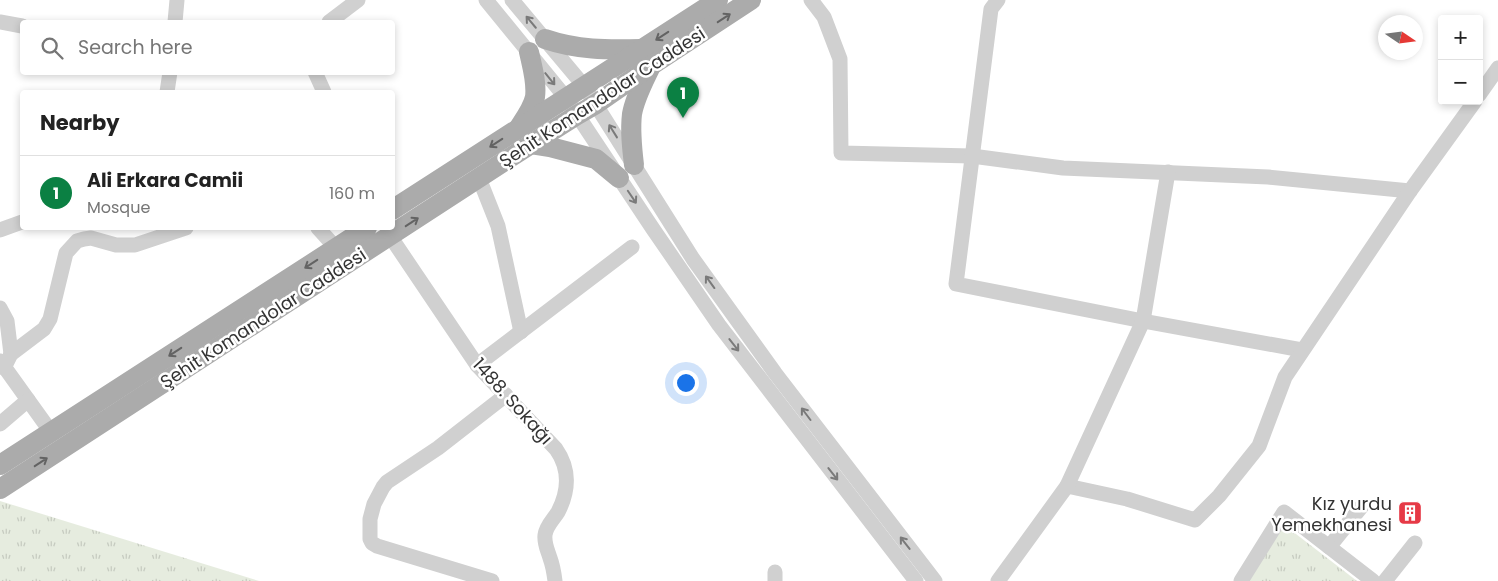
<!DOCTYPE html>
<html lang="en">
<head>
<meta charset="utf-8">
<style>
	:root { --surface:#fff; --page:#f6f6f6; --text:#222; --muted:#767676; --line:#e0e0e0; --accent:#0b8043 }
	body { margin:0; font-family:Poppins,sans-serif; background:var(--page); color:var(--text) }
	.controls { position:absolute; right:15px; top:15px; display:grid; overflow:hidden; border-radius:5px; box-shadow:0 2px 8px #0003 }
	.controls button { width:45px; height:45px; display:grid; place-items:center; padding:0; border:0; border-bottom:1px solid var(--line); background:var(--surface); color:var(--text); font:25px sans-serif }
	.compass { position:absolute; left:1378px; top:15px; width:45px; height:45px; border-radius:50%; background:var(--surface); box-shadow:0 2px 8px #0003; rotate:103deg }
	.you { position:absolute; left:685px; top:382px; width:18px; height:18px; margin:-12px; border:4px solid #fff; border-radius:50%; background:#1a73e8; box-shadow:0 0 0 8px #1a73e833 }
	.badge { display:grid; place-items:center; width:32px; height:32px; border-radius:50%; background:var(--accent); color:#fff; font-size:16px; font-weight:700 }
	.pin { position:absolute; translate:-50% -41px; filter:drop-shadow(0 1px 2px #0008) }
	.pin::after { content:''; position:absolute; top:26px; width:18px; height:15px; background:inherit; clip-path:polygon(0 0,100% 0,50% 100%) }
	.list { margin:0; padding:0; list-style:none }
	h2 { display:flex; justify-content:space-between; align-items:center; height:65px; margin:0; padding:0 20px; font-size:21px }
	h2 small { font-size:16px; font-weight:400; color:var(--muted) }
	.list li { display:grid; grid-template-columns:32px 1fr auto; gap:15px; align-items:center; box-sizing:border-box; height:75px; padding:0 20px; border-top:1px solid var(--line) }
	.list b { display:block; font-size:19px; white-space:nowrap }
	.list p { margin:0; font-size:16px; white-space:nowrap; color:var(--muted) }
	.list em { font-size:16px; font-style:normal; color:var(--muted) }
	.icon { flex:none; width:28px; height:28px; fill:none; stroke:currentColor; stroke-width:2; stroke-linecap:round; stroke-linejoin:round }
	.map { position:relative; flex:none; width:1498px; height:581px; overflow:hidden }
	.search { position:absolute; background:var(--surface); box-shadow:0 2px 8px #0003; left:20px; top:20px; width:375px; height:55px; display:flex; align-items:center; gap:12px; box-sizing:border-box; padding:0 18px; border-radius:5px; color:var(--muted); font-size:19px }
	.panel { position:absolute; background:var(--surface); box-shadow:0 2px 8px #0003; left:20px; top:90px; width:375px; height:140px; border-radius:5px }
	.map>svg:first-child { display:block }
	.grass { fill:url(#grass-tufts) }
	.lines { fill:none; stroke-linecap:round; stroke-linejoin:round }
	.minor { stroke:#d0d0d0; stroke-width:15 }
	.major { stroke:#ababab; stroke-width:20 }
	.oneway { stroke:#636363 }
	.oneway2 { stroke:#7a7a7a }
	.labels { text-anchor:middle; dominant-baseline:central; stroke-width:5; stroke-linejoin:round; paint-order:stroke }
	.street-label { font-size:18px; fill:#333; stroke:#fff }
	.poi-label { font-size:18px; fill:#333; stroke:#fff; text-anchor:end }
</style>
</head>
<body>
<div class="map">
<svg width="1498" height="581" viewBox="0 0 1498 581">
	<defs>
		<pattern id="grass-tufts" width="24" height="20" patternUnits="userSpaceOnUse" patternTransform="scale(1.25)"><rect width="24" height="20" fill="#e6ecdf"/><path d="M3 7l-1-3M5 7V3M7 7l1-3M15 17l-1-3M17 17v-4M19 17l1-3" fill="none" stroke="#c6cbc0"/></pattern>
	</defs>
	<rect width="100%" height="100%" fill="#fff"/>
	<!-- grass -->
	<g class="grass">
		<polygon points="0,501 259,581 0,581"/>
		<polygon points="1283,524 1357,581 1246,581"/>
	</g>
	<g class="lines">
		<!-- minor -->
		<g class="minor">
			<polyline points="486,0 566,98 653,229 719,325 916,581"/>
			<polyline points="512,0 584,86 693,259 775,373 935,581"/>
			<polyline points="811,0 824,17 840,59 841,153 972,156 1063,168 1268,177 1410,191"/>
			<polyline points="998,0 991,9 956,284 1143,321 1302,350"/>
			<polyline points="0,22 22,26"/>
			<polyline points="175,22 177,0"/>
			<polyline points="329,22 358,0"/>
			<polyline points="315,72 324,92"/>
			<polyline points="167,92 170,72"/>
			<polyline points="1479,95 1498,68"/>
			<polyline points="479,178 498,226 521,332"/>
			<polyline points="318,228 336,248"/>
			<polyline points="0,230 22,222"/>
			<path d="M 390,236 L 477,365 L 556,449 C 570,469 569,491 558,512 C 553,520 546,526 545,535 C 544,544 548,551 550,558 C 553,566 554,573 555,581"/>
			<polyline points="0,308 7,321 11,354"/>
			<polyline points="0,361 51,432"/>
			<polyline points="477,365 632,247"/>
			<polyline points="4,368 11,354 44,329 50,319 66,253 77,241 84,239 91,238 116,245 135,245 186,228"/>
			<polyline points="0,424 28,400"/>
			<polyline points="1067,486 1127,499 1195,520 1219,496 1259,446 1285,377 1410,191 1475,101"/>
			<polyline points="1329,547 1362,506"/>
			<polyline points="775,572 775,581"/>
			<polyline points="492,581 377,546 372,543 370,539 370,519 374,504 383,487 387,482 438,448 506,395"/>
			<polyline points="998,581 1067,486 1143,321 1168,172"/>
			<polyline points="1241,581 1284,512 1373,581"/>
			<polyline points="1385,581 1415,543"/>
		</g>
		<!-- major -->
		<g class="major">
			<path d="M 545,39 C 577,50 607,50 641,49"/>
			<path d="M 520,126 C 526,117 533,107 535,97 C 537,82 532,66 529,52"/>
			<polyline points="531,144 550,147 596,159 619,178"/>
			<path d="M 634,165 C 632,148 630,131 632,114 C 635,97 644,81 651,66"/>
			<polyline points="392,210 718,0"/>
			<polyline points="0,465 367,228"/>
			<polyline points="0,489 531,144 577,115 596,104 652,65 751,0"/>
		</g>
	</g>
	<!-- one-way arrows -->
	<defs><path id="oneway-shaft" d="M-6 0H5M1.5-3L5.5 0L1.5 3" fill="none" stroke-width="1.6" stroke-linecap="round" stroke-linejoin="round" transform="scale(1.25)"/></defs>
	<g class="oneway">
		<use href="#oneway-shaft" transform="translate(724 18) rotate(-33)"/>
		<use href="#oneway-shaft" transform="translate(662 36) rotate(147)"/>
		<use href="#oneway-shaft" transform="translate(496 143) rotate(147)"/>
		<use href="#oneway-shaft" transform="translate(412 222) rotate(-33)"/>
		<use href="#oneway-shaft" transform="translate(311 264) rotate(147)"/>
		<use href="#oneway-shaft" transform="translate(175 352) rotate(147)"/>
		<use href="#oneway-shaft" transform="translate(41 462) rotate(-33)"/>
	</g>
	<g class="oneway2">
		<use href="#oneway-shaft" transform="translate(531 22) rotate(-130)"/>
		<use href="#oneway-shaft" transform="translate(550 79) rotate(51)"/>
		<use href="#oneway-shaft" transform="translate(613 131) rotate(-122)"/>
		<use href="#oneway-shaft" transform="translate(632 197) rotate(56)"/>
		<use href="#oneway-shaft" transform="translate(710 282) rotate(-126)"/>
		<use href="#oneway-shaft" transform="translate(734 345) rotate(52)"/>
		<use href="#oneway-shaft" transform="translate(806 414) rotate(-127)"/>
		<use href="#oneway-shaft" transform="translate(833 474) rotate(52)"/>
		<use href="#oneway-shaft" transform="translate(905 543) rotate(-128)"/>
	</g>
	<!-- icons -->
	<defs>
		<symbol id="building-square" viewBox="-11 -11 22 22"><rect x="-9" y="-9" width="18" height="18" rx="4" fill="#e63946" stroke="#fff"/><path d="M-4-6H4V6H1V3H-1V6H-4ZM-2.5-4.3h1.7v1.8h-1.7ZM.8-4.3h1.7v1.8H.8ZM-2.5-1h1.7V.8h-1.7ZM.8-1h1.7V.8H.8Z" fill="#fff"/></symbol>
	</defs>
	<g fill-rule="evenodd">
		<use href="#building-square" x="1396" y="499" width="28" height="28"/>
	</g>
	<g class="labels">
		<!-- street labels -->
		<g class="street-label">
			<text transform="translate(602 97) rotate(-33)">Şehit Komandolar Caddesi</text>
			<text transform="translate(263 318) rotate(-33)">Şehit Komandolar Caddesi</text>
			<text transform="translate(513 401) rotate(48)">1488. Sokağı</text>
		</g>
		<!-- poi labels -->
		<g class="poi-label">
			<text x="1392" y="503">Kız yurdu<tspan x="1392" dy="21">Yemekhanesi</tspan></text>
		</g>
	</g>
</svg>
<div class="controls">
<button>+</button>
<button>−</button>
</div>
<svg class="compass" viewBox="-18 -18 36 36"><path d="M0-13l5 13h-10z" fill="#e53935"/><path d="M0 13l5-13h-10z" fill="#767676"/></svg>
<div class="you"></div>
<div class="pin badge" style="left:683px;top:118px">1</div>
<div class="search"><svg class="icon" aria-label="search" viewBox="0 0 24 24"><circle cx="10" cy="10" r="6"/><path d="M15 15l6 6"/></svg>Search here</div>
<section class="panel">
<h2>Nearby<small></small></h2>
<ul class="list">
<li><span class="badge">1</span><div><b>Ali Erkara Camii</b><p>Mosque</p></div><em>160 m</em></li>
</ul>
</section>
</div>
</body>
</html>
